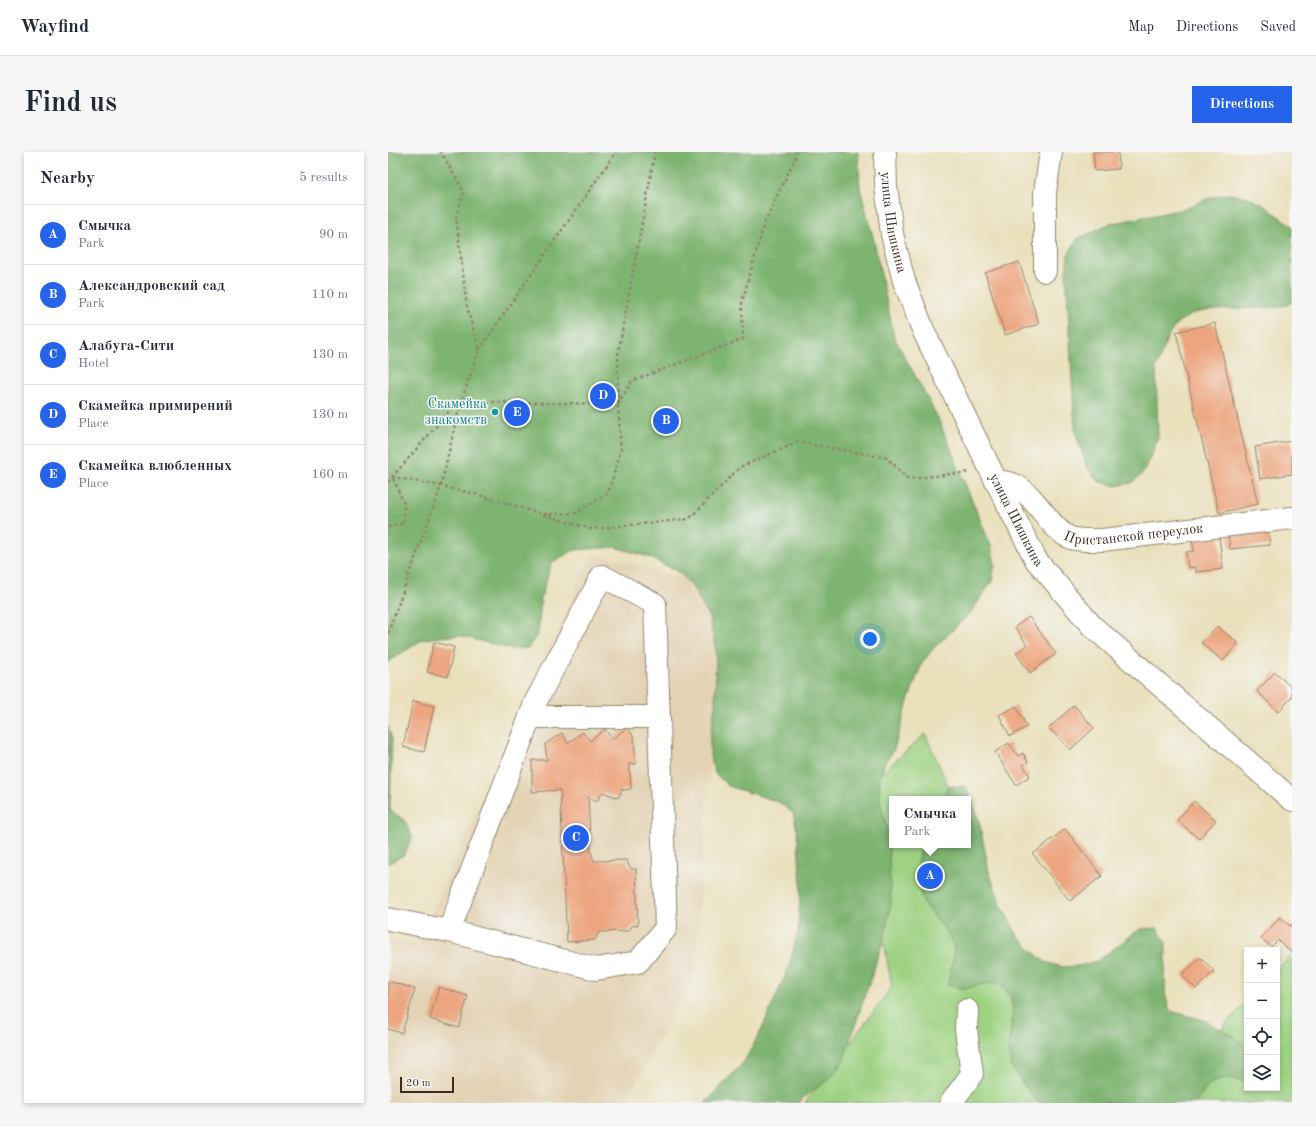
<!DOCTYPE html>
<html lang="en">
<head>
<meta charset="utf-8">
<style>
	:root { --surface:#fff; --page:#f6f6f7; --text:#1f2937; --muted:#747a83; --line:#e0e1e3; --accent:#2563eb }
	body { margin:0; font-family:"Old Standard TT",serif; background:var(--page); color:var(--text) }
	.controls { position:absolute; right:12px; bottom:12px; display:grid; overflow:hidden; border-radius:0px; box-shadow:0 2px 6px #0003 }
	.controls button { width:36px; height:36px; display:grid; place-items:center; padding:0; border:0; border-bottom:1px solid var(--line); background:var(--surface); color:var(--text); font:20px sans-serif }
	.scale { position:absolute; left:12px; bottom:10px; width:54px; box-sizing:border-box; padding-left:4px; border:2px solid #3b2a1e; border-top:0; font-size:11px; line-height:14px; white-space:nowrap; color:#3b2a1e; -webkit-text-stroke:3px #f6f6f2; paint-order:stroke }
	.you { position:absolute; left:482px; top:487px; width:14px; height:14px; margin:-10px; border:3px solid #fff; border-radius:50%; background:#1a73e8; box-shadow:0 0 0 6px #1a73e833 }
	.badge { display:grid; place-items:center; width:26px; height:26px; border-radius:50%; background:var(--accent); color:#fff; font-size:13px; font-weight:700 }
	.pin { position:absolute; translate:-50% -50%; border:2px solid #fff; box-shadow:0 1px 4px #0006 }
	.popup { position:absolute; left:501px; top:644px; width:82px; height:52px; box-sizing:border-box; display:grid; place-content:center; border-radius:0px; background:var(--surface); filter:drop-shadow(0 1px 3px #0005); font-size:13px; white-space:nowrap; color:var(--muted) }
	.popup b { font-size:15px; color:var(--text) }
	.popup::after { content:''; position:absolute; left:50%; top:100%; margin-left:-8px; border:8px solid transparent; border-top-color:var(--surface) }
	.list { margin:0; padding:0; list-style:none }
	h2 { display:flex; justify-content:space-between; align-items:center; height:52px; margin:0; padding:0 16px; font-size:17px }
	h2 small { font-size:13px; font-weight:400; color:var(--muted) }
	.list li { display:grid; grid-template-columns:26px 1fr auto; gap:12px; align-items:center; box-sizing:border-box; height:60px; padding:0 16px; border-top:1px solid var(--line) }
	.list b { display:block; font-size:15px; white-space:nowrap }
	.list p { margin:0; font-size:13px; white-space:nowrap; color:var(--muted) }
	.list em { font-size:13px; font-style:normal; color:var(--muted) }
	.icon { flex:none; width:22px; height:22px; fill:none; stroke:currentColor; stroke-width:2; stroke-linecap:round; stroke-linejoin:round }
	.map { position:relative; flex:none; width:904px; height:951px; overflow:hidden; border-radius:0px }
	header { display:flex; align-items:center; gap:24px; box-sizing:border-box; height:56px; padding:0 20px; background:var(--surface); border-bottom:1px solid var(--line) }
	header strong { font-size:19px }
	nav { display:flex; gap:22px; margin-inline-start:auto; font-size:14px }
	.intro { display:flex; align-items:center; justify-content:space-between; box-sizing:border-box; height:96px; padding:0 24px }
	h1 { margin:0; font-size:28px }
	.button { padding:10px 18px; border-radius:0px; background:var(--accent); color:#fff; font-size:14px; font-weight:700 }
	main { display:flex; gap:24px; padding:0 24px }
	aside { flex:1; background:var(--surface); border-radius:0px; box-shadow:0 2px 6px #0003 }
	.map>svg:first-child { display:block }
	.built { fill:#e3d2b4 }
	.green { fill:#9ed283; stroke:#6c7e50 }
	.forest { fill:#7eb471; stroke:#5c6f48 }
	.building { fill:#eca57f }
	.lines { fill:none; stroke-linecap:round; stroke-linejoin:round }
	.minor-casing { stroke:#92856d; stroke-width:24 }
	.path { stroke:#92856d; stroke-width:2.5; stroke-dasharray:3 3; stroke-linecap:butt }
	.minor { stroke:#fff; stroke-width:22 }
	.culture-dot { fill:#0f9aa8; stroke:#f6f6f2; stroke-width:1.5 }
	.labels { text-anchor:middle; dominant-baseline:central; stroke-width:3; stroke-linejoin:round; paint-order:stroke }
	.street-label { font-size:14px; fill:#3b2a1e; stroke:#f6f6f2 }
	.culture-label { font-size:14px; fill:#0d838f; stroke:#f6f6f2; text-anchor:end }
</style>
</head>
<body>
<header>
<strong>Wayfind</strong>
<nav><a>Map</a><a>Directions</a><a>Saved</a></nav>
</header>
<div class="intro"><h1>Find us</h1><a class="button">Directions</a></div>
<main>
<aside>
<h2>Nearby<small>5 results</small></h2>
<ul class="list">
<li><span class="badge">A</span><div><b>Смычка</b><p>Park</p></div><em>90 m</em></li>
<li><span class="badge">B</span><div><b>Александровский сад</b><p>Park</p></div><em>110 m</em></li>
<li><span class="badge">C</span><div><b>Алабуга-Сити</b><p>Hotel</p></div><em>130 m</em></li>
<li><span class="badge">D</span><div><b>Скамейка примирений</b><p>Place</p></div><em>130 m</em></li>
<li><span class="badge">E</span><div><b>Скамейка влюбленных</b><p>Place</p></div><em>160 m</em></li>
</ul>
</aside>
<div class="map">
<svg width="904" height="951" viewBox="0 0 904 951">
	<rect width="100%" height="100%" fill="#f6f6f2"/>
	<filter id="ink" filterUnits="userSpaceOnUse"><feTurbulence type="fractalNoise" baseFrequency=".025" numOctaves="2"/><feDisplacementMap in="SourceGraphic" scale="8" xChannelSelector="R" yChannelSelector="G"/><feConvolveMatrix kernelMatrix="1 2 1 2 8 2 1 2 1" color-interpolation-filters="sRGB"/></filter>
	<filter id="wash" filterUnits="userSpaceOnUse"><feTurbulence type="fractalNoise" baseFrequency=".012" numOctaves="4" result="noise"/><feDisplacementMap in="SourceGraphic" scale="16" xChannelSelector="R" yChannelSelector="G"/><feGaussianBlur stdDeviation="0.9" result="paint"/><feColorMatrix in="noise" values="0 0 0 0 0 0 0 0 0 0 0 0 0 0 0 0 0 1.4 0 .05"/><feComposite in="paint" operator="in"/></filter>
	<g filter="url(#wash)">
		<rect width="100%" height="100%" fill="#e9e0bc"/>
		<!-- built -->
		<polygon class="built" points="204,401 334,436 307,822 237,951 0,951 0,787 29,794"/>
		<!-- green -->
		<polygon class="green" points="537,582 566,647 504,647 504,693 580,693 640,815 783,930 859,850 859,936 889,936 889,818 901,805 904,808 904,951 417,951 504,835 469,643"/>
		<!-- forest -->
		<g class="forest">
			<polygon points="0,0 470,0 472,36 486,89 506,185 549,264 603,394 607,412 604,429 583,460 545,497 534,511 521,546 506,597 496,613 491,630 492,647 500,682 503,752 496,787 455,909 445,924 416,945 411,951 317,951 356,910 373,879 401,815 410,779 413,732 409,678 405,661 391,650 340,634 327,621 322,604 322,587 327,552 328,499 321,465 304,434 292,421 261,405 227,395 186,398 164,410 153,446 150,481 140,496 123,497 70,483 35,487 0,510"/>
			<polygon points="842,42 860,45 875,53 904,74 904,151 892,155 823,158 806,161 790,170 780,184 768,216 770,286 757,319 744,331 727,334 710,329 699,315 687,280 678,120 680,103 689,87 721,72 792,58 824,45"/>
			<polygon points="0,574 4,587 2,658 17,669 24,685 17,702 0,712"/>
			<path d="M 561,634 L 579,635 L 591,669 L 601,720 L 613,753 L 630,784 L 643,798 L 657,810 L 674,815 L 691,814 L 709,809 L 752,777 L 769,776 L 778,791 L 777,842 L 782,859 L 816,868 L 847,885 L 859,895 L 859,924 L 855,929 L 838,926 L 821,932 L 808,951 L 650,951 L 644,944 L 623,915 L 620,898 L 625,862 L 623,845 L 611,831 L 593,832 L 577,837 L 560,833 C 561,825 567,804 566,797 C 562,780 549,769 539,756 C 528,740 528,711 534,693 L 580,693 L 580,647 L 552,647 Z"/>
		</g>
		<g id="blocks">
			<!-- building -->
			<g class="building">
				<polygon points="705,0 730,0 731,17 707,19"/>
				<polygon points="631,110 651,172 617,183 597,121"/>
				<polygon points="827,171 870,352 831,361 788,180"/>
				<polygon points="904,289 904,322 872,327 867,295"/>
				<polygon points="880,378 882,393 842,397 840,382"/>
				<polygon points="831,384 835,417 808,420 807,415 800,416 798,400 806,399 804,387"/>
				<polygon points="641,465 668,502 642,521 628,501 639,493 627,475"/>
				<polygon points="829,474 850,491 835,509 813,491"/>
				<polygon points="46,490 66,495 60,525 39,520"/>
				<polygon points="887,520 904,536 904,545 890,560 869,539"/>
				<polygon points="25,549 46,554 36,600 15,595"/>
				<polygon points="686,553 706,576 682,598 661,576"/>
				<polygon points="628,554 639,575 622,584 611,563"/>
				<polygon points="240,575 246,586 248,612 241,612 243,637 234,638 230,646 215,640 209,649 200,645 203,700 206,709 238,708 243,717 248,717 250,773 244,774 241,779 211,780 207,788 179,790 172,638 144,640 144,608 159,608 157,592 174,581 180,591 195,580 202,589 217,577 224,587"/>
				<polygon points="621,591 630,604 635,601 640,610 635,613 642,624 628,633 607,600"/>
				<polygon points="806,649 828,668 811,687 789,668"/>
				<polygon points="677,677 714,724 682,749 645,702"/>
				<polygon points="892,765 902,774 904,772 904,801 890,788 883,795 873,786"/>
				<polygon points="812,805 826,819 808,837 794,823"/>
				<polygon points="0,829 27,837 14,881 0,877"/>
				<polygon points="51,835 80,844 71,876 42,867"/>
			</g>
		</g>
	</g>
	<g filter="url(#ink)">
		<use href="#blocks" fill-opacity="0" stroke="#92856d" stroke-width="1"/>
		<g class="lines">
			<defs>
				<g id="minor">
					<path id="s1" d="M 497,0 L 498,34 L 504,82 L 516,129 L 536,180 L 608,329 L 648,408 L 704,474 L 904,648"/>
					<polyline points="657,119 657,41 663,0"/>
					<path id="s2" d="M 608,329 C 613,330 619,330 624,332 C 647,340 662,379 683,386 C 693,389 704,388 714,388 L 904,366"/>
					<polyline points="142,565 271,565"/>
					<polyline points="0,767 61,779 208,817 250,810 278,776 267,452 214,424 148,549 61,779"/>
					<polyline points="563,951 584,922 578,877 579,858"/>
				</g>
			</defs>
			<!-- minor casing -->
			<use href="#minor" class="minor-casing"/>
			<!-- path -->
			<g class="path">
				<polyline points="91,198 228,0"/>
				<polyline points="4,325 53,334 91,343 203,377 301,367 352,315 410,290 499,306 520,327 582,320"/>
				<polyline points="0,330 63,257 99,250 230,252 244,229 355,187 354,150 376,72 407,6 407,0"/>
				<polyline points="156,362 188,361 220,341 233,298 230,252 230,202 267,0"/>
				<polyline points="0,375 16,371 16,352 5,326"/>
				<polyline points="0,481 53,334 71,256 91,198 79,155 68,64 76,40 53,0"/>
			</g>
			<!-- minor -->
			<use href="#minor" class="minor"/>
		</g>
	</g>
	<!-- markers -->
	<circle class="culture-dot" cx="107" cy="260" r="4"/>
	<g class="labels">
		<!-- street labels -->
		<g class="street-label">
			<text stroke="none"><textPath href="#s1" startOffset="71">улица Шишкина</textPath></text>
			<text stroke="none"><textPath href="#s1" startOffset="395">улица Шишкина</textPath></text>
			<text stroke="none"><textPath href="#s2" startOffset="160">Пристанской переулок</textPath></text>
		</g>
		<!-- culture labels -->
		<g class="culture-label">
			<text x="99" y="252">Скамейка<tspan x="99" dy="16">знакомств</tspan></text>
		</g>
	</g>
</svg>
<div class="controls">
<button>+</button>
<button>−</button>
<button><svg class="icon" aria-label="locate" viewBox="0 0 24 24"><circle cx="12" cy="12" r="6"/><path d="M12 2v4M12 18v4M2 12h4M18 12h4"/></svg></button>
<button><svg class="icon" aria-label="layers" viewBox="0 0 24 24"><path d="M12 4l9 5-9 5-9-5zM3 14l9 5 9-5"/></svg></button>
</div>
<div class="scale">20 m</div>
<div class="you"></div>
<div class="pin badge" style="left:542px;top:724px">A</div>
<div class="popup"><b>Смычка</b>Park</div>
<div class="pin badge" style="left:278px;top:269px">B</div>
<div class="pin badge" style="left:188px;top:686px">C</div>
<div class="pin badge" style="left:215px;top:244px">D</div>
<div class="pin badge" style="left:129px;top:261px">E</div>
</div>
</main>
</body>
</html>
